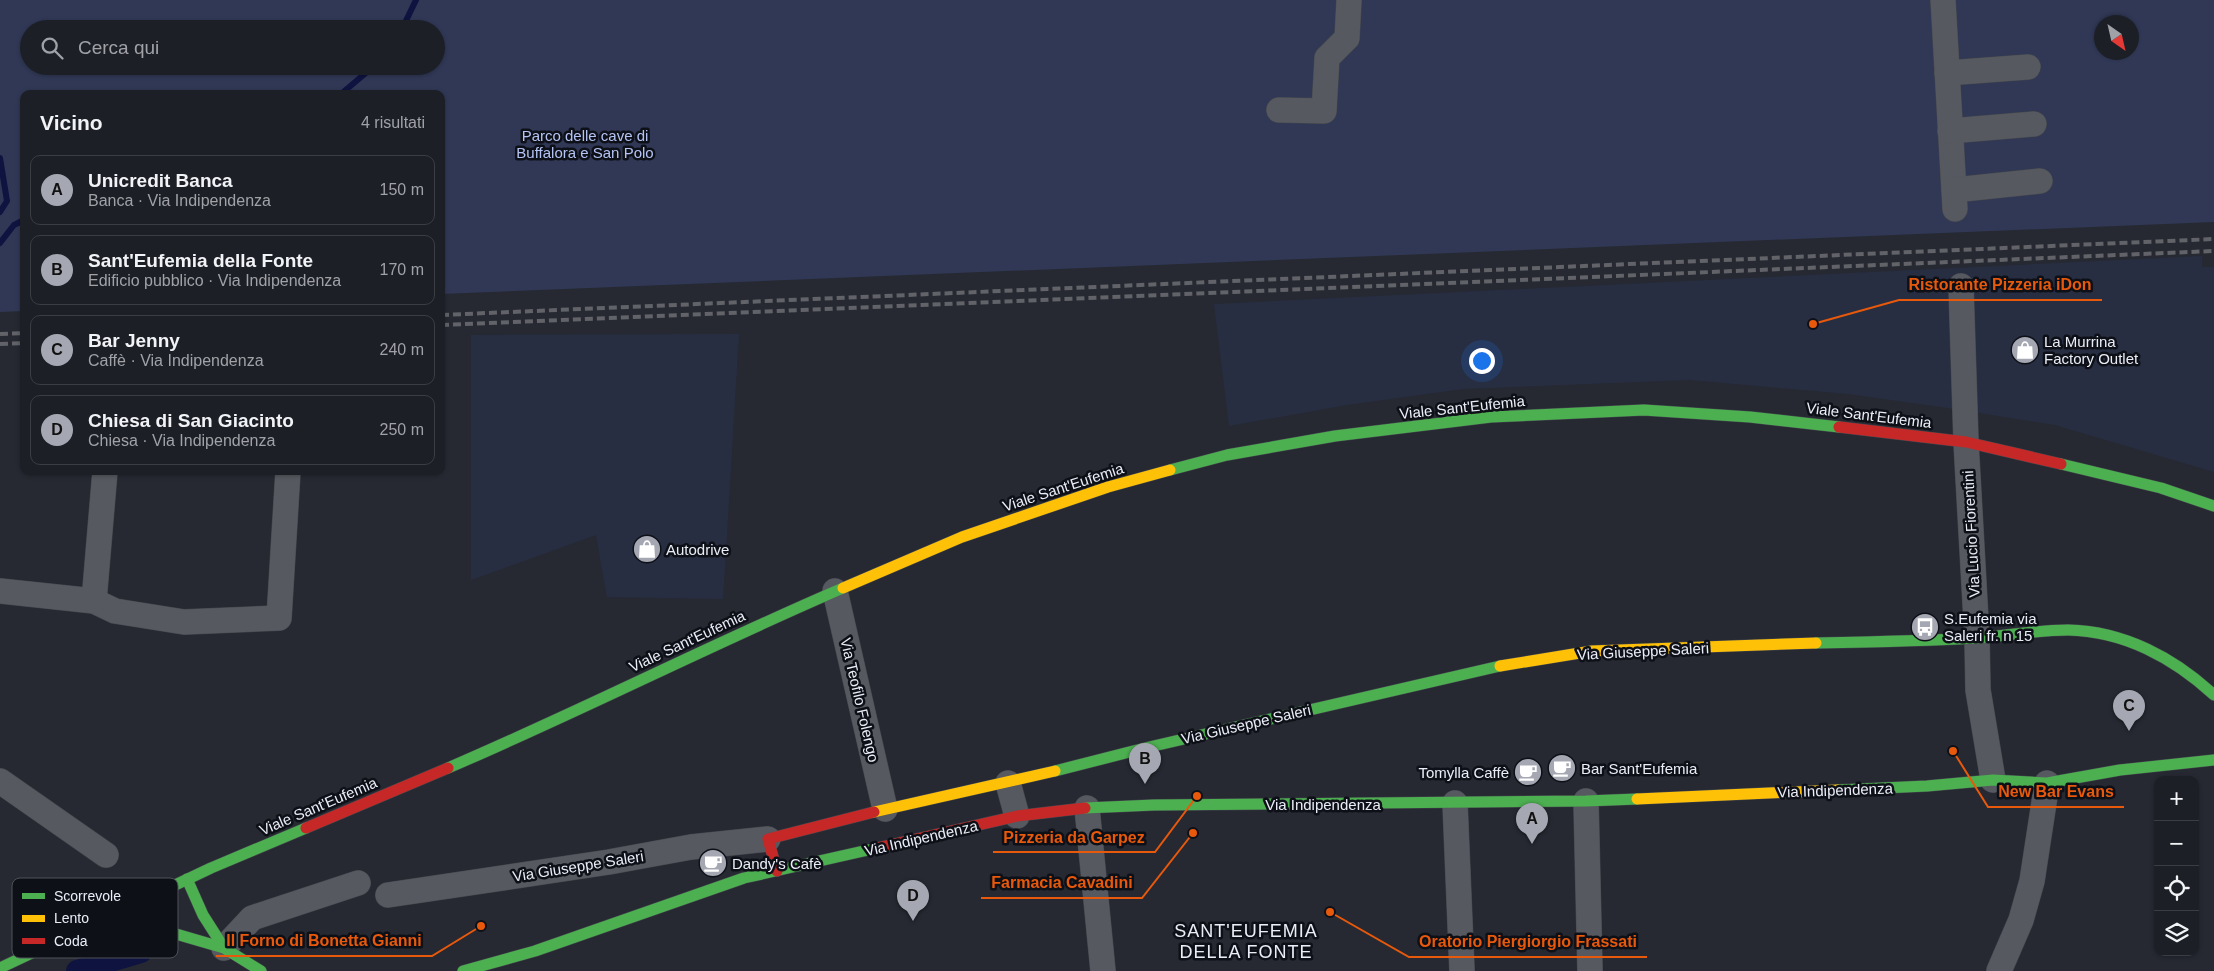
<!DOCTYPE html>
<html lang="it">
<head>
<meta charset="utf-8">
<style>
	:root { --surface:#1c1f26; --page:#292c32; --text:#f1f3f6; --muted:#a0a2a7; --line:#3a3d43; --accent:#a5a8b2 }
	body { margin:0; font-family:Helvetica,sans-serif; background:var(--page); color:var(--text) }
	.controls { position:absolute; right:15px; bottom:15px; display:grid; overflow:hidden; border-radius:10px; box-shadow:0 1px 4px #0004 }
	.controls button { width:45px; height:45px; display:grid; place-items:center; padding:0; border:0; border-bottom:1px solid var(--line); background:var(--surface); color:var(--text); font:25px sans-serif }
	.compass { position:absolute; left:2094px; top:15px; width:45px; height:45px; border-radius:50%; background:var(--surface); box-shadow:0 1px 4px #0004; rotate:146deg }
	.you { position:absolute; left:1481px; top:360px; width:18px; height:18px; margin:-12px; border:4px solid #fff; border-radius:50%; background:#1a73e8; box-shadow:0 0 0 8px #1a73e833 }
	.badge { display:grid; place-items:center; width:32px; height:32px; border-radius:50%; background:var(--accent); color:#111; font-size:16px; font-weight:700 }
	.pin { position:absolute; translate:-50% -41px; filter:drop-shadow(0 1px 2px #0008) }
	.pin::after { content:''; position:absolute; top:26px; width:18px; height:15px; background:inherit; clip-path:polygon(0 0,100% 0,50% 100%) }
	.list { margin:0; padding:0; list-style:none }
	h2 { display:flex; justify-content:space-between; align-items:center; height:65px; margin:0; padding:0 20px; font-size:21px }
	h2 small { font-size:16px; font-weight:400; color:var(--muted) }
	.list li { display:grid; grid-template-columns:32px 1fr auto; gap:15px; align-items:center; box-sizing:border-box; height:70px; margin:0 10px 10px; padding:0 10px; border:1px solid var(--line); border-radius:10px }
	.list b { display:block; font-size:19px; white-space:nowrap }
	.list p { margin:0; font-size:16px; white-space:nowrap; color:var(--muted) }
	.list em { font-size:16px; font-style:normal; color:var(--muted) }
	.icon { flex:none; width:28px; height:28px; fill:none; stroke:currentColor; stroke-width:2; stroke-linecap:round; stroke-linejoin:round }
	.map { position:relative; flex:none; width:2214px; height:971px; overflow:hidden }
	.search { position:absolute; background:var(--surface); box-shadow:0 1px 4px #0004; left:20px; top:20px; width:425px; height:55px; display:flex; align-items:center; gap:12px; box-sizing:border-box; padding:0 18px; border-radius:28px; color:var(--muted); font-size:19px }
	.panel { position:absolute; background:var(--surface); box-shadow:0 1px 4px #0004; left:20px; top:90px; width:425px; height:385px; border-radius:10px }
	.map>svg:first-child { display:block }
	.built { fill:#282e42 }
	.green { fill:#303855; fill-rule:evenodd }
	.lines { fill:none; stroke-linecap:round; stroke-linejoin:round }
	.stream { stroke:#0e1340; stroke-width:6 }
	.canal { stroke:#0e1340; stroke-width:22 }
	.street-casing { stroke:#44474d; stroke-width:26 }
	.fast-casing { stroke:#44474d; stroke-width:12 }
	.slow-casing { stroke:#44474d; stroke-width:12 }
	.jam-casing { stroke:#44474d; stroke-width:12 }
	.street { stroke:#56595f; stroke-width:25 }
	.fast { stroke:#4caf50; stroke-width:11 }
	.slow { stroke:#ffc107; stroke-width:11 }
	.jam { stroke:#c62828; stroke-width:11 }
	.rail { stroke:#616369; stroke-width:4; stroke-dasharray:8 4; stroke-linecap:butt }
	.labels { text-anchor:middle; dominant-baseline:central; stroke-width:5; stroke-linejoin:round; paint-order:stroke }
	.park-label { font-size:15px; fill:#b4c3f4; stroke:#0e1017 }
	.poi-label { font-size:15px; fill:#eaedf7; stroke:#0e1017; text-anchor:start }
	.street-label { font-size:15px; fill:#eaedf7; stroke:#0e1017 }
	.quarter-label { font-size:18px; letter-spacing:1px; fill:#eaedf7; stroke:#0e1017 }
	.key { fill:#0e1017; stroke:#50525a; stroke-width:1 }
	.key-label { font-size:14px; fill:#eaedf7 }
	.leader { fill:none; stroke:#e8590c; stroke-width:2 }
	.callout-dot { fill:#e8590c; stroke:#0e1017; stroke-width:2 }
	.callout-label { font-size:16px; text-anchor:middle; font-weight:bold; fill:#e8590c; stroke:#0e1017; stroke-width:5; stroke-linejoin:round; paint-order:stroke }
</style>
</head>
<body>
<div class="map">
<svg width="2214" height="971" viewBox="0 0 2214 971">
	<rect width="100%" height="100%" fill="#262932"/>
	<!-- built -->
	<g class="built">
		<polygon points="2202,256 2202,267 2214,267 2214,472 2055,425 1948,408 1848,394 1690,380 1463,389 1347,405 1229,426 1214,304"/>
		<polygon points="739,334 723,599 607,597 596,535 471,580 471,335"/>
	</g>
	<!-- green -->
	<path class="green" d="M 0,0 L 2214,0 L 2214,222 L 441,294 L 441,94 L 24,94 L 24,311 L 0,312 ZM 2102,22 L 2132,22 L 2132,52 L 2102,52 ZM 29,29 L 436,29 L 436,66 L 29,66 Z"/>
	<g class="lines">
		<!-- stream -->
		<g class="stream">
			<polyline points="402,29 416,0"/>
			<polyline points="341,94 374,66"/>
			<polyline points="0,158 7,201 0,212"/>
			<polyline points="0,243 14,225 24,220"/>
		</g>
		<!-- canal -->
		<polyline class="canal" points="77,971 141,952"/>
		<defs>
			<g id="street">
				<polyline points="1943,0 1955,209"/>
				<polyline points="1947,73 2028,67"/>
				<polyline points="1279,110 1324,111 1327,58 1347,38 1349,0"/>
				<polyline points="1950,131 2034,124"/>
				<polyline points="1954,190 2040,181"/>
				<polyline points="1961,286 1966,442 1977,638 1978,690 1993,780"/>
				<polyline points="0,591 94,601 115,611 184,622 279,618 288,471"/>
				<polyline points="835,591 885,809"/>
				<polyline points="94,601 105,471"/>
				<polyline points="0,781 106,855"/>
				<polyline points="1008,783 1017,816"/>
				<polyline points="1586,801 1590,971"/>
				<polyline points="1455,803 1462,971"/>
				<polyline points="1087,808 1103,971"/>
				<polyline points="388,895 609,862 691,847 768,839"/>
				<polyline points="224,948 252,918 358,883"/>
				<polyline points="1999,971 2021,920 2032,881 2047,783"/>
			</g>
			<g id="fast">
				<polyline points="2061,464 2161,488 2214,506"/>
				<polyline points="1170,470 1227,455 1335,436 1491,417 1644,410 1750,417 1839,427"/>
				<path d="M 1816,643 C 1870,642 1923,641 1976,638 C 2007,636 2037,630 2068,630 C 2124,631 2174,658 2214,695"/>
				<path d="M 448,768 C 581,711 710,645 843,588"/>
				<polyline points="1055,771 1145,748 1500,666"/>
				<polyline points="1838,790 1927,786 1993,780 2047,783 2120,770 2214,760"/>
				<polyline points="1085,808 1154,805 1586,801 1637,799"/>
				<polyline points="187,879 203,915 224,948"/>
				<polyline points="60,951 121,939 176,934 224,948 261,971"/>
				<polyline points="0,968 211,868 306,828"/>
				<polyline points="463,971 535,951 744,878 877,848"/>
			</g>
			<g id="slow">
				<polyline points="843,588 962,537 1108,487 1170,470"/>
				<polyline points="1500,666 1592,651 1816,643"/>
				<polyline points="1637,799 1838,790"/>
				<polyline points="874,812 1055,771"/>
			</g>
			<g id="jam">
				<polyline points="1839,427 1966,442 2061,464"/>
				<polyline points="306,828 448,768"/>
				<polyline points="877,848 1017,816 1085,808"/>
				<polyline points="777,871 768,839 874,812"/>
			</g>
		</defs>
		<!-- street casing -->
		<use href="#street" class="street-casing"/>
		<!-- fast casing -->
		<use href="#fast" class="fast-casing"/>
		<!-- slow casing -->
		<use href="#slow" class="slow-casing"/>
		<!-- jam casing -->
		<use href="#jam" class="jam-casing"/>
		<!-- street -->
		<use href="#street" class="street"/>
		<!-- fast -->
		<use href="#fast" class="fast"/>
		<!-- slow -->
		<use href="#slow" class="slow"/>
		<!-- jam -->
		<use href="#jam" class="jam"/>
		<!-- rail -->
		<g class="rail">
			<polyline points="441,315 2214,239"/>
			<polyline points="441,325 2214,251"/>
			<polyline points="0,334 24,333"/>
			<polyline points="0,344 24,343"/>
		</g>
	</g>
	<!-- icons -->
	<defs>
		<symbol id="shop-disc" viewBox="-11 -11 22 22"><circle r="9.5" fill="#a5a8b2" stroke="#0e1017"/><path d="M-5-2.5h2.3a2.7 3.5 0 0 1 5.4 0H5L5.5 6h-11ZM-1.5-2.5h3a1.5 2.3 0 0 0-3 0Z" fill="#fff"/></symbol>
		<symbol id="bus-disc" viewBox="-11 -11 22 22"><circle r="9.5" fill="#a5a8b2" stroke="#0e1017"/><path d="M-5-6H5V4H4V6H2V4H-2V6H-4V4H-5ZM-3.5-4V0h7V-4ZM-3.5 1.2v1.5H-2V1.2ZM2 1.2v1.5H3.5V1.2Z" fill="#fff"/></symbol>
		<symbol id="cafe-disc" viewBox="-11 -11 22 22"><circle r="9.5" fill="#a5a8b2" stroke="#0e1017"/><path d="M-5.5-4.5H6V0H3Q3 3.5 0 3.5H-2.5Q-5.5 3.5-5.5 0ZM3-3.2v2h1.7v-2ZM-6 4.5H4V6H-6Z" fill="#fff"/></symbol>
	</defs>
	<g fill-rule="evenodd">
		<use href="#shop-disc" x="2009" y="334" width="32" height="32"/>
		<use href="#shop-disc" x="631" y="533" width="32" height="32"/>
		<use href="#bus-disc" x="1909" y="611" width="32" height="32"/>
		<use href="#cafe-disc" x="1546" y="752" width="32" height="32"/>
		<use href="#cafe-disc" x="1512" y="756" width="32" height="32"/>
		<use href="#cafe-disc" x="697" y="847" width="32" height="32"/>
	</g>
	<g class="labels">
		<!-- park labels -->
		<g class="park-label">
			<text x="585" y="135">Parco delle cave di<tspan x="585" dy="17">Buffalora e San Polo</tspan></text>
		</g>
		<!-- poi labels -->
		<g class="poi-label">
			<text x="2044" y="341">La Murrina<tspan x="2044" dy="17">Factory Outlet</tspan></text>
			<text x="666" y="549">Autodrive</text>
			<text x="1944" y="618">S.Eufemia via<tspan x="1944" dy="17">Saleri fr. n 15</tspan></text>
			<text x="1581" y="768">Bar Sant'Eufemia</text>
			<text x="1509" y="772" text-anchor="end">Tomylla Caffè</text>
			<text x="732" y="863">Dandy's Cafè</text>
		</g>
		<!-- street labels -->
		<g class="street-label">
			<text transform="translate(1462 407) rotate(-6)">Viale Sant'Eufemia</text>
			<text transform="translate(1869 415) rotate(7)">Viale Sant'Eufemia</text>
			<text transform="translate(1063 487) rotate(-18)">Viale Sant'Eufemia</text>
			<text transform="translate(1971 534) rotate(-93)">Via Lucio Fiorentini</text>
			<text transform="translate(687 641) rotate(-25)">Viale Sant'Eufemia</text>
			<text transform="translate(1643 651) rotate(-3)">Via Giuseppe Saleri</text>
			<text transform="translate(860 700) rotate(77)">Via Teofilo Folengo</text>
			<text transform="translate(1246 724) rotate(-13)">Via Giuseppe Saleri</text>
			<text transform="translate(1835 790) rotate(-2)">Via Indipendenza</text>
			<text x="1323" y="804">Via Indipendenza</text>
			<text transform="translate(318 806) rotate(-23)">Viale Sant'Eufemia</text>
			<text transform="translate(921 838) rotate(-13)">Via Indipendenza</text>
			<text transform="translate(578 866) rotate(-9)">Via Giuseppe Saleri</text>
		</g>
		<!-- quarter labels -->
		<g class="quarter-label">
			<text x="1246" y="931">SANT'EUFEMIA<tspan x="1246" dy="21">DELLA FONTE</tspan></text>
		</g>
	</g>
	<!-- legend -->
	<rect x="12" y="878" width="166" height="80" rx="8" class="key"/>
	<rect x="22" y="893" width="23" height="6" fill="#4caf50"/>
	<rect x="22" y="915" width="23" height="7" fill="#ffc107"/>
	<rect x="22" y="938" width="23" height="6" fill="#c62828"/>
	<g class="key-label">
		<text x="54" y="901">Scorrevole</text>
		<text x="54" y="923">Lento</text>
		<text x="54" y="946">Coda</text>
	</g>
	<!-- callouts -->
	<path class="leader" d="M1813 324L1899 300H2102M1953 751L1988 807H2124M1197 796L1155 852H993M1193 833L1142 898H981M481 926L432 956H216M1330 912L1409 957H1647"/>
	<g class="callout-dot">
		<circle cx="1813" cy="324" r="5"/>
		<circle cx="1953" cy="751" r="5"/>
		<circle cx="1197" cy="796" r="5"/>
		<circle cx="1193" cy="833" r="5"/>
		<circle cx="481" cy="926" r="5"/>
		<circle cx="1330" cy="912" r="5"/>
	</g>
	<g class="callout-label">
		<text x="2000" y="290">Ristorante Pizzeria iDon</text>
		<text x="2056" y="797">New Bar Evans</text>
		<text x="1074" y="843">Pizzeria da Garpez</text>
		<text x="1062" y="888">Farmacia Cavadini</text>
		<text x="324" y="946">Il Forno di Bonetta Gianni</text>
		<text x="1528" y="947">Oratorio Piergiorgio Frassati</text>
	</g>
</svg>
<div class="controls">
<button>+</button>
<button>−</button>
<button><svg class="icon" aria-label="locate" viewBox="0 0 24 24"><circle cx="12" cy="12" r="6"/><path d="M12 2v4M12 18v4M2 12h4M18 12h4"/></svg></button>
<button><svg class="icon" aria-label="layers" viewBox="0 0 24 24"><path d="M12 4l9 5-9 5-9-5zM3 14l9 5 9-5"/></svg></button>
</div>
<svg class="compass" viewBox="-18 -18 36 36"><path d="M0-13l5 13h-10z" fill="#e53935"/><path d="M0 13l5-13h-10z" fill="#a0a2a7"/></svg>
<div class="you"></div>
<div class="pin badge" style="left:1532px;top:844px">A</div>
<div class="pin badge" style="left:1145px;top:784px">B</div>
<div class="pin badge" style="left:2129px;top:731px">C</div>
<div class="pin badge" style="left:913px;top:921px">D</div>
<div class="search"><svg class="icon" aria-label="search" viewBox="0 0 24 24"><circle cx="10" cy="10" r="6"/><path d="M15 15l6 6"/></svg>Cerca qui</div>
<section class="panel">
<h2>Vicino<small>4 risultati</small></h2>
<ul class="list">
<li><span class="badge">A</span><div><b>Unicredit Banca</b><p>Banca · Via Indipendenza</p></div><em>150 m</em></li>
<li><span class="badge">B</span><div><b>Sant'Eufemia della Fonte</b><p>Edificio pubblico · Via Indipendenza</p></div><em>170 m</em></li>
<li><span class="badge">C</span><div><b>Bar Jenny</b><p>Caffè · Via Indipendenza</p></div><em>240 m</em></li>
<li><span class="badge">D</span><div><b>Chiesa di San Giacinto</b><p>Chiesa · Via Indipendenza</p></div><em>250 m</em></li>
</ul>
</section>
</div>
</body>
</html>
